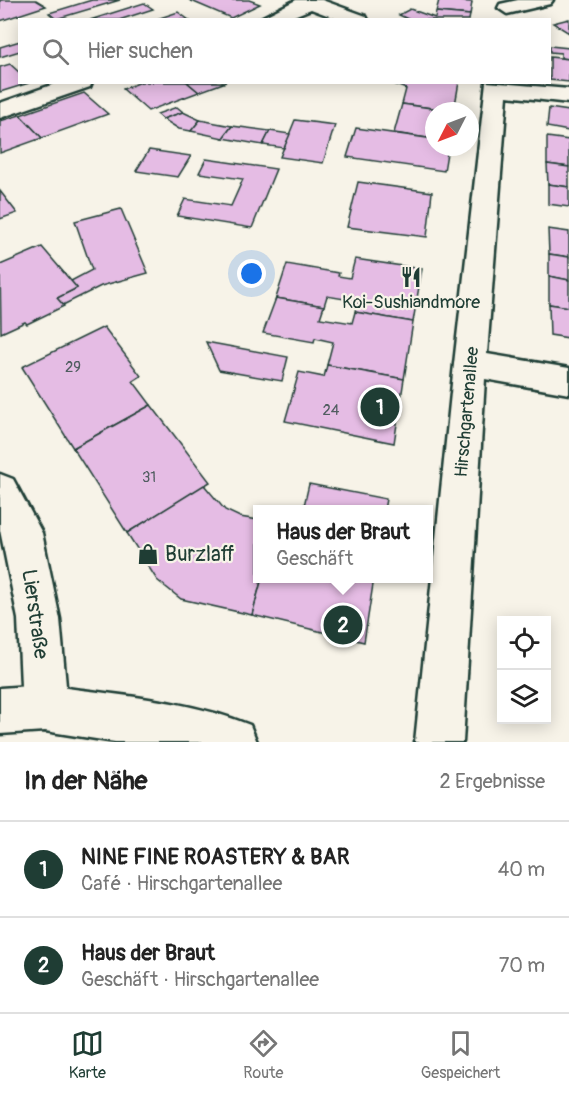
<!DOCTYPE html>
<html lang="de">
<head>
<meta charset="utf-8">
<style>
	:root { --surface:#fff; --page:#f6f6f6; --text:#222; --muted:#767676; --line:#e0e0e0; --accent:#1f3d34 }
	body { margin:0; font-family:Pangolin,sans-serif; background:var(--page); color:var(--text) }
	.controls { position:absolute; right:18px; bottom:18px; display:grid; overflow:hidden; border-radius:0px; box-shadow:0 3px 15px #0003 }
	.controls button { width:54px; height:54px; display:grid; place-items:center; padding:0; border:0; border-bottom:2px solid var(--line); background:var(--surface); color:var(--text); font:30px sans-serif }
	.compass { position:absolute; left:425px; top:102px; width:54px; height:54px; border-radius:50%; background:var(--surface); box-shadow:0 3px 15px #0003; rotate:228deg }
	.you { position:absolute; left:252px; top:274px; width:21px; height:21px; margin:-15px; border:4px solid #fff; border-radius:50%; background:#1a73e8; box-shadow:0 0 0 9px #1a73e833 }
	.badge { display:grid; place-items:center; width:39px; height:39px; border-radius:50%; background:var(--accent); color:#fff; font-size:20px; font-weight:700 }
	.pin { position:absolute; translate:-50% -50%; border:3px solid #fff; box-shadow:0 2px 6px #0006 }
	.popup { position:absolute; left:253px; top:505px; width:180px; height:78px; box-sizing:border-box; display:grid; place-content:center; border-radius:0px; background:var(--surface); filter:drop-shadow(0 2px 4px #0005); font-size:20px; white-space:nowrap; color:var(--muted) }
	.popup b { font-size:22px; color:var(--text) }
	.popup::after { content:''; position:absolute; left:50%; top:100%; margin-left:-12px; border:12px solid transparent; border-top-color:var(--surface) }
	.list { margin:0; padding:0; list-style:none }
	h2 { display:flex; justify-content:space-between; align-items:center; height:78px; margin:0; padding:0 24px; font-size:26px }
	h2 small { font-size:20px; font-weight:400; color:var(--muted) }
	.list li { display:grid; grid-template-columns:39px 1fr auto; gap:18px; align-items:center; box-sizing:border-box; height:96px; padding:0 24px; border-top:2px solid var(--line) }
	.list b { display:block; font-size:22px; white-space:nowrap }
	.list p { margin:0; font-size:20px; white-space:nowrap; color:var(--muted) }
	.list em { font-size:20px; font-style:normal; color:var(--muted) }
	.icon { flex:none; width:33px; height:33px; fill:none; stroke:currentColor; stroke-width:2; stroke-linecap:round; stroke-linejoin:round }
	.map { position:relative; flex:none; width:569px; height:742px; overflow:hidden }
	.search { position:absolute; background:var(--surface); box-shadow:0 3px 15px #0003; left:18px; right:18px; top:18px; height:66px; display:flex; align-items:center; gap:15px; box-sizing:border-box; padding:0 21px; border-radius:0px; color:var(--muted); font-size:22px }
	.sheet { height:270px; background:var(--surface) }
	nav { display:flex; justify-content:space-around; align-items:center; box-sizing:border-box; height:84px; border-top:2px solid var(--line); background:var(--surface); font-size:16px; color:var(--muted) }
	nav a { display:grid; justify-items:center; gap:3px }
	nav .on { color:var(--accent) }
	.map>svg:first-child { display:block }
	.building { fill:#e5bce4; stroke:#1f3d34; stroke-width:1.5 }
	.lines { fill:none; stroke-linecap:round; stroke-linejoin:round }
	.minor-casing { stroke:#1f3d34; stroke-width:5 }
	.secondary-casing { stroke:#1f3d34; stroke-width:5 }
	.minor { fill:#f7f3e8; fill-rule:evenodd }
	.secondary { fill:#f7f3e8; fill-rule:evenodd }
	.labels { text-anchor:middle; dominant-baseline:central; stroke-width:4.5; stroke-linejoin:round; paint-order:stroke }
	.number-label { font-size:15px; fill:#505d60 }
	.poi-label { font-size:18px; fill:#1f3d34; stroke:#f7f3e8 }
	.street-label { font-size:18px; fill:#1f3d34; stroke:#f7f3e8 }
	.near-poi-label { font-size:21px; fill:#1f3d34; stroke:#f7f3e8; text-anchor:start }
	.near-street-label { font-size:21px; fill:#1f3d34; stroke:#f7f3e8 }
</style>
</head>
<body>
<div class="map">
<svg width="569" height="742" viewBox="0 0 569 742">
	<rect width="100%" height="100%" fill="#f7f3e8"/>
	<filter id="ink" filterUnits="userSpaceOnUse"><feTurbulence type="fractalNoise" baseFrequency=".0167" numOctaves="2"/><feDisplacementMap in="SourceGraphic" scale="12" xChannelSelector="R" yChannelSelector="G"/><feConvolveMatrix kernelMatrix="1 2 1 2 8 2 1 2 1" color-interpolation-filters="sRGB"/></filter>
	<g filter="url(#ink)">
		<!-- building -->
		<g class="building">
			<polygon points="0,0 36,0 46,6 0,21"/>
			<polygon points="92,0 120,0 56,19 49,13"/>
			<polygon points="189,0 249,0 260,4 231,18"/>
			<polygon points="439,0 472,2 470,15 436,12"/>
			<polygon points="144,3 153,9 119,20 90,20"/>
			<polygon points="410,9 435,18 436,12 470,15 469,20 410,20 399,15"/>
			<polygon points="178,12 189,20 154,20"/>
			<polygon points="569,19 569,33 553,23"/>
			<polygon points="20,41 20,51 0,57 0,47"/>
			<polygon points="550,46 569,48 569,59 561,58 561,53 550,52"/>
			<polygon points="550,57 569,59 569,82 550,80"/>
			<polygon points="10,64 20,73 20,82 29,83 0,92 0,67"/>
			<polygon points="141,82 187,82 199,92 148,111 123,89"/>
			<polygon points="187,82 226,82 199,92"/>
			<polygon points="389,82 459,82 454,111 402,104 406,89"/>
			<polygon points="84,93 108,114 42,138 20,115"/>
			<polygon points="402,104 453,111 434,111 434,139 394,133"/>
			<polygon points="177,107 183,112 163,119 157,114"/>
			<polygon points="549,108 569,111 569,131 547,127"/>
			<polygon points="183,112 200,120 191,131 179,129 163,119"/>
			<polygon points="20,115 42,138 0,153 0,121"/>
			<polygon points="200,120 232,126 223,138 191,131"/>
			<polygon points="295,120 335,125 323,163 280,157"/>
			<polygon points="232,126 270,131 263,145 223,138"/>
			<polygon points="356,128 434,139 434,147 448,147 444,171 347,157"/>
			<polygon points="270,131 290,134 284,148 263,145"/>
			<polygon points="547,137 569,140 569,167 547,164"/>
			<polygon points="149,150 191,156 178,177 136,171"/>
			<polygon points="206,159 276,169 252,228 177,216 185,199 231,206 243,179 199,173"/>
			<polygon points="547,164 569,167 569,187 548,184"/>
			<polygon points="358,182 432,192 427,237 347,227"/>
			<polygon points="548,184 569,187 569,207 548,204"/>
			<polygon points="0,191 17,213 0,219"/>
			<polygon points="121,209 148,273 101,286 63,305 57,298 77,288 71,281 92,270 75,221"/>
			<polygon points="548,229 569,232 569,257 549,254"/>
			<polygon points="42,247 77,288 57,298 64,306 27,324 25,322 1,333 0,265"/>
			<polygon points="549,254 569,257 569,280 549,276"/>
			<polygon points="355,259 422,269 413,322 355,312 357,301 327,296 324,306 276,298 287,264 339,273 338,276 350,278"/>
			<polygon points="549,276 569,280 569,307 549,304"/>
			<polygon points="276,298 324,306 320,318 352,323 355,312 413,322 404,379 327,365 333,342 315,338 314,342 263,333"/>
			<polygon points="549,304 569,307 569,338 550,335"/>
			<polygon points="104,327 141,376 133,381 151,405 73,448 22,367"/>
			<polygon points="206,342 288,357 282,381 219,370"/>
			<polygon points="327,365 404,379 394,443 285,421 299,372 324,377"/>
			<polygon points="151,405 210,482 127,533 73,448"/>
			<polygon points="309,484 386,499 384,510 303,510"/>
			<polygon points="204,485 225,510 240,517 258,520 258,578 262,578 252,615 181,599 157,580 127,533"/>
			<polygon points="262,578 374,578 364,642 252,615"/>
		</g>
		<g class="lines">
			<defs>
				<g id="minor">
					<polygon points="296,0 322,0 366,16 368,20 340,20 311,9 284,20 257,20"/>
					<polygon points="518,0 553,0 550,4 507,14 498,8 500,4"/>
					<polygon points="60,82 92,82 90,87 0,118 0,103"/>
					<polygon points="486,82 569,89 569,103 507,96 487,354 569,368 569,394 485,379 463,742 415,742 454,364"/>
					<polygon points="0,474 13,479 42,533 60,619 68,708 61,724 45,731 29,724 22,708 18,619 0,530"/>
				</g>
				<path id="secondary" d="M 45,685 C 112,695 187,699 250,725 L 257,742 L 115,742 L 45,731 L 0,734 L 0,688 Z"/>
			</defs>
			<!-- minor casing -->
			<use href="#minor" class="minor-casing"/>
			<!-- secondary casing -->
			<use href="#secondary" class="secondary-casing"/>
			<!-- minor -->
			<use href="#minor" class="minor"/>
			<!-- secondary -->
			<use href="#secondary" class="secondary"/>
		</g>
	</g>
	<!-- icons -->
	<defs>
		<symbol id="restaurant-bare" viewBox="-9 -9 18 18"><path d="M-5-6h1v4h1v-4h1v4h1v-4h1v5L-1.5 .5V6h-2V.5L-5-1ZM5-6V6H3V1.5H1.5Q1.5-4 5-6Z" fill="#1f3d34" stroke="#f7f3e8" stroke-width="2.5" paint-order="stroke"/></symbol>
		<symbol id="shop-bare" viewBox="-9 -9 18 18"><path d="M-5-2.5h2.3a2.7 3.5 0 0 1 5.4 0H5L5.5 6h-11ZM-1.5-2.5h3a1.5 2.3 0 0 0-3 0Z" fill="#1f3d34" stroke="#f7f3e8" stroke-width="2.5" paint-order="stroke"/></symbol>
	</defs>
	<g fill-rule="evenodd">
		<use href="#restaurant-bare" x="396" y="262" width="30" height="30"/>
		<use href="#shop-bare" x="133" y="539" width="30" height="30"/>
	</g>
	<g class="labels">
		<!-- number labels -->
		<g class="number-label">
			<text x="73" y="367">29</text>
			<text x="331" y="410">24</text>
			<text x="149" y="477">31</text>
		</g>
		<!-- poi labels -->
		<g class="poi-label">
			<text x="411" y="302">Koi-Sushiandmore</text>
		</g>
		<!-- street labels -->
		<g class="street-label">
			<text transform="translate(467 412) rotate(-85)">Hirschgartenallee</text>
		</g>
		<!-- near-poi labels -->
		<g class="near-poi-label">
			<text x="165" y="554">Burzlaff</text>
		</g>
		<!-- near-street labels -->
		<g class="near-street-label">
			<text transform="translate(35 614) rotate(82)">Lierstraße</text>
		</g>
	</g>
</svg>
<div class="controls">
<button><svg class="icon" aria-label="locate" viewBox="0 0 24 24"><circle cx="12" cy="12" r="6"/><path d="M12 2v4M12 18v4M2 12h4M18 12h4"/></svg></button>
<button><svg class="icon" aria-label="layers" viewBox="0 0 24 24"><path d="M12 4l9 5-9 5-9-5zM3 14l9 5 9-5"/></svg></button>
</div>
<svg class="compass" viewBox="-18 -18 36 36"><path d="M0-13l5 13h-10z" fill="#e53935"/><path d="M0 13l5-13h-10z" fill="#767676"/></svg>
<div class="you"></div>
<div class="pin badge" style="left:380px;top:407px">1</div>
<div class="pin badge" style="left:343px;top:625px">2</div>
<div class="popup"><b>Haus der Braut</b>Geschäft</div>
<div class="search"><svg class="icon" aria-label="search" viewBox="0 0 24 24"><circle cx="10" cy="10" r="6"/><path d="M15 15l6 6"/></svg>Hier suchen</div>
</div>
<section class="sheet">
<h2>In der Nähe<small>2 Ergebnisse</small></h2>
<ul class="list">
<li><span class="badge">1</span><div><b>NINE FINE ROASTERY &amp; BAR</b><p>Café · Hirschgartenallee</p></div><em>40 m</em></li>
<li><span class="badge">2</span><div><b>Haus der Braut</b><p>Geschäft · Hirschgartenallee</p></div><em>70 m</em></li>
</ul>
</section>
<nav>
<a class="on"><svg class="icon" aria-label="map" viewBox="0 0 24 24"><path d="M3 6l6-2 6 2 6-2v14l-6 2-6-2-6 2zM9 4v14M15 6v14"/></svg>Karte</a>
<a><svg class="icon" aria-label="directions" viewBox="0 0 24 24"><path d="M12 3l9 9-9 9-9-9zM9 14v-3h6M13 9l2 2-2 2"/></svg>Route</a>
<a><svg class="icon" aria-label="saved" viewBox="0 0 24 24"><path d="M7 4h10v16l-5-4-5 4z"/></svg>Gespeichert</a>
</nav>
</body>
</html>
